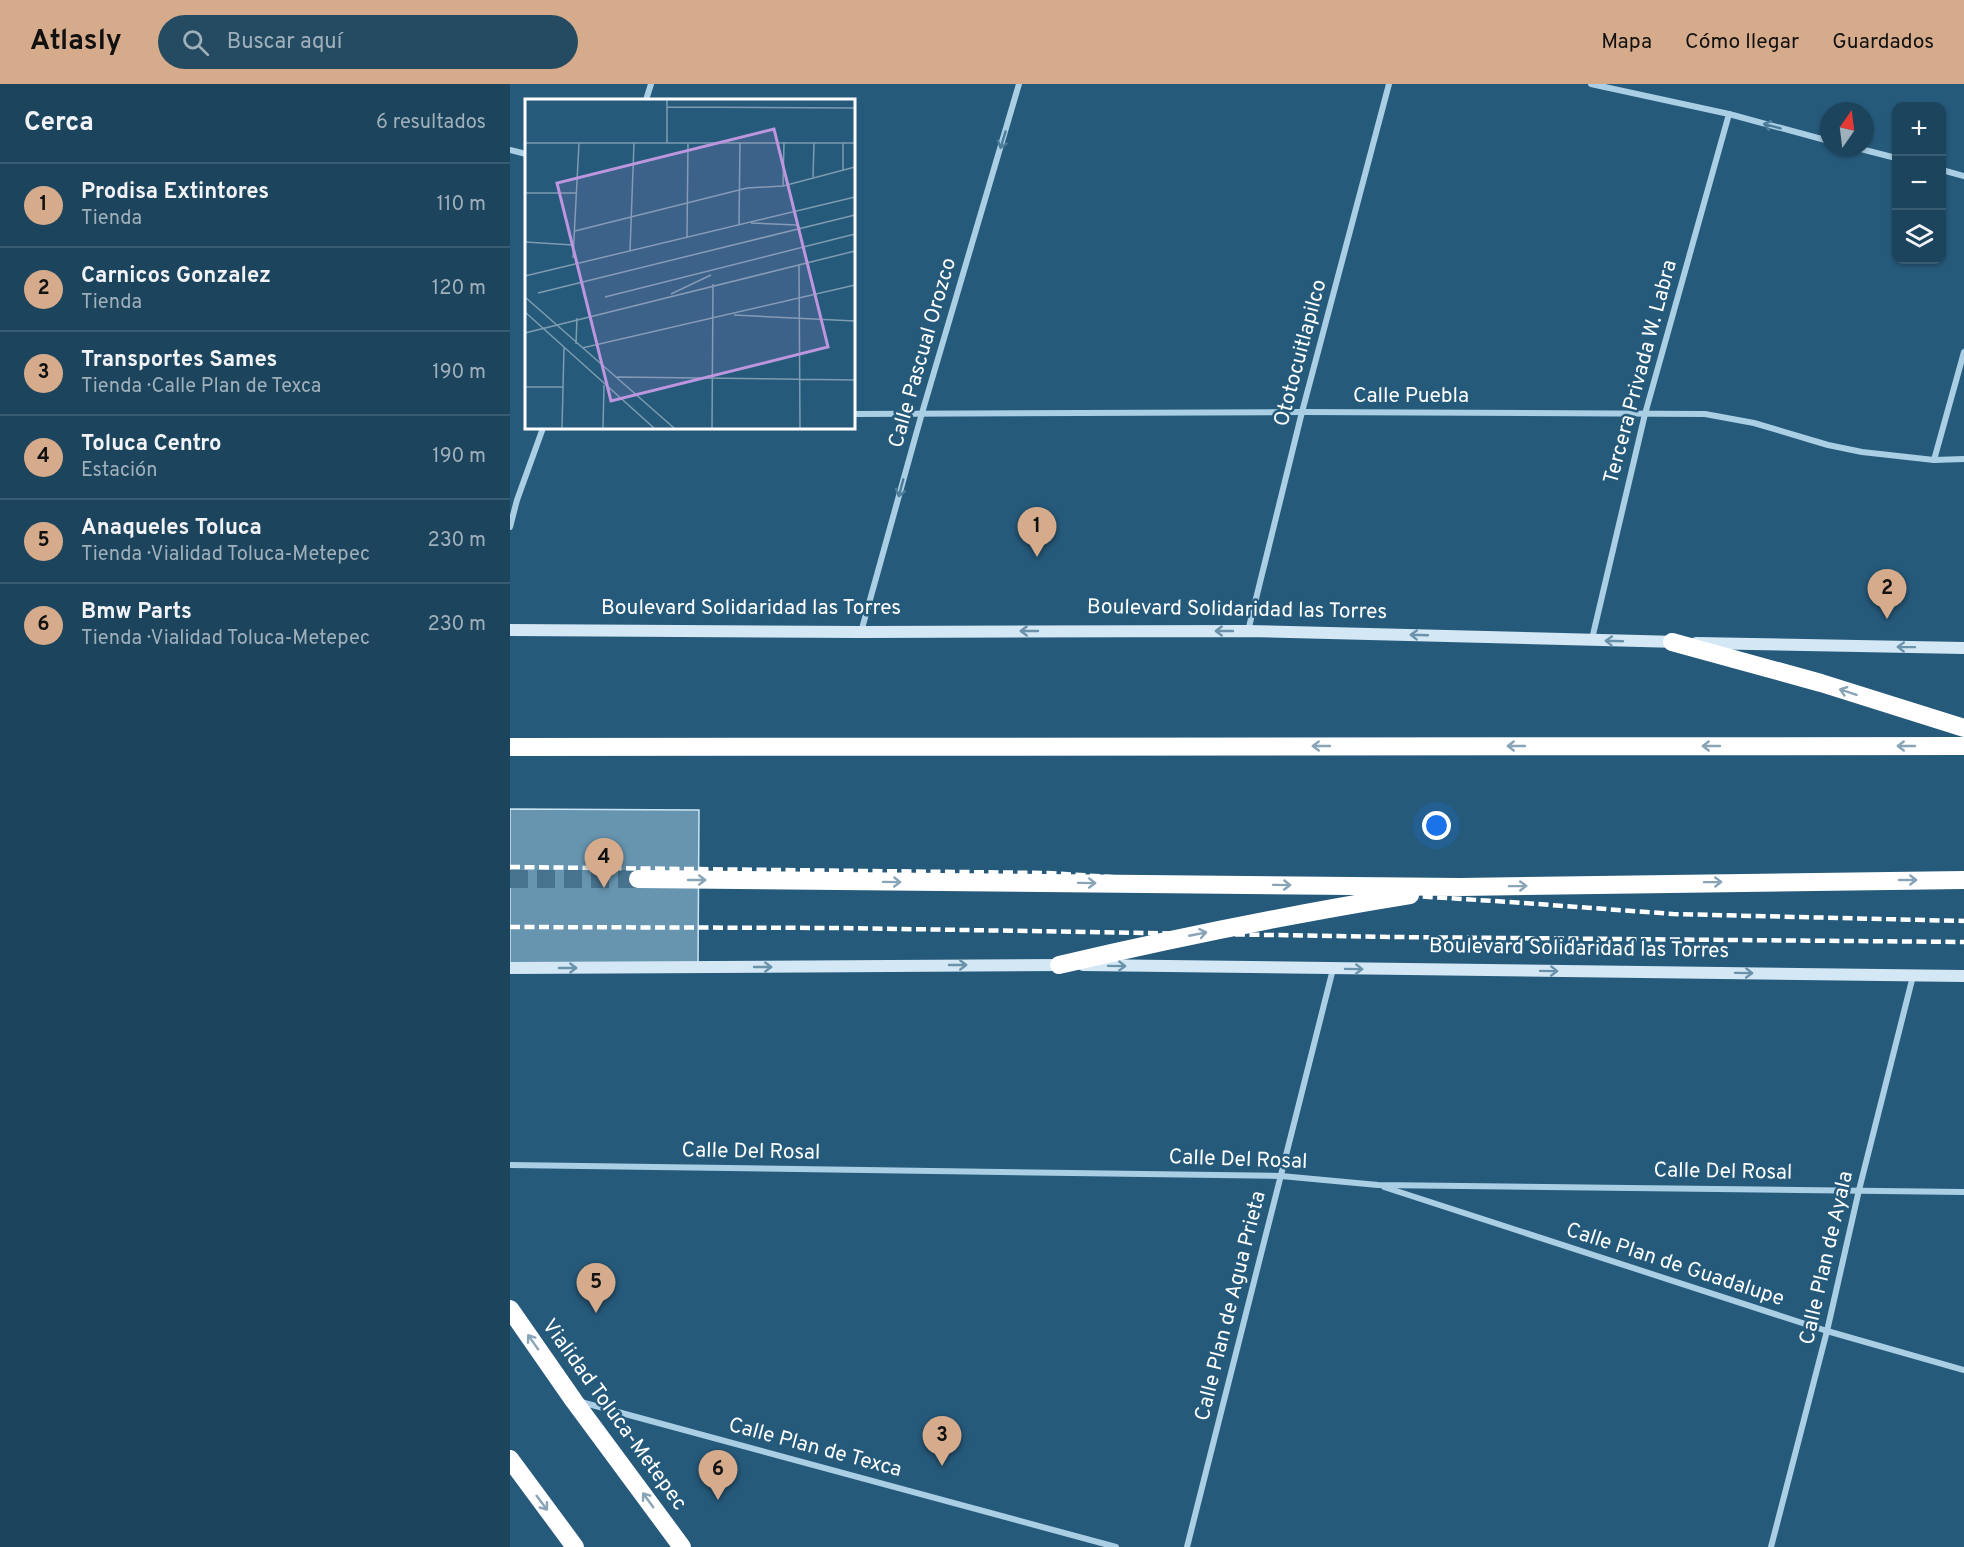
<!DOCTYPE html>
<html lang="es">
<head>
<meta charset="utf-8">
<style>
	:root { --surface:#1c445c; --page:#254b62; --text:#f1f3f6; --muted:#a0b0bb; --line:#3a5c72; --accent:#d6ab8b }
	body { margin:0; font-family:Overpass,sans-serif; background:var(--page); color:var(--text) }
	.controls { position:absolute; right:18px; top:18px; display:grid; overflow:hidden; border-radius:12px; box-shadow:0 2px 4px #0004 }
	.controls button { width:54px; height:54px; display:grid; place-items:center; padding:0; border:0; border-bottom:2px solid var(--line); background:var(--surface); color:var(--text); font:30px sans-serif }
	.compass { position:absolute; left:1310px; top:18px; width:54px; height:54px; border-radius:50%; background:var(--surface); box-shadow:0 2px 4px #0004; rotate:14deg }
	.you { position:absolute; left:927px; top:742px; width:21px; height:21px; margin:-15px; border:4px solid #fff; border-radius:50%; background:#1a73e8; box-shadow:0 0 0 9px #1a73e833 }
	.badge { display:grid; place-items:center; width:39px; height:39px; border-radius:50%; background:var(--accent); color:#111; font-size:20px; font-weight:700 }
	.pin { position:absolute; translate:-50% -50px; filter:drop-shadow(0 2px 3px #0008) }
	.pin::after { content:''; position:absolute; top:32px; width:21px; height:18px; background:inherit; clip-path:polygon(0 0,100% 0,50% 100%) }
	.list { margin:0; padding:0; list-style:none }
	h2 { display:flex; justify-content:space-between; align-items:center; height:78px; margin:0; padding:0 24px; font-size:26px }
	h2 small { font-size:20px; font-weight:400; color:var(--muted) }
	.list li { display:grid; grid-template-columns:39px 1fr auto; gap:18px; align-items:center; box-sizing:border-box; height:84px; padding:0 24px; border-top:2px solid var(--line) }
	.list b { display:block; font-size:22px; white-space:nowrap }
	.list p { margin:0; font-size:20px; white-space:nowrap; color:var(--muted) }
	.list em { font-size:20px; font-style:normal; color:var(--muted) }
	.icon { flex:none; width:33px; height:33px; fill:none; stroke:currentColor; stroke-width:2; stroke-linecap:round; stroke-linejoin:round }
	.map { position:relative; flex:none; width:1454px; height:1463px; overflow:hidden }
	header { display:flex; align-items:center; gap:36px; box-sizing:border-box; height:84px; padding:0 30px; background:var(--accent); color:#111 }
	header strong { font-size:28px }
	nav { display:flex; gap:33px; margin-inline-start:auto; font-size:21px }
	.search { width:420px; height:54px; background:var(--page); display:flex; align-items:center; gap:15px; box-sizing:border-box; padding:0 21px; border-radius:33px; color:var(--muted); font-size:22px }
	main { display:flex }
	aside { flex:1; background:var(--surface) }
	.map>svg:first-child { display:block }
	.building { fill:#6795b0; stroke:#cce5f3; stroke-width:1.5 }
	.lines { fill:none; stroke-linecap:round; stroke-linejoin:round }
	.highway-tunnel { stroke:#47738f; stroke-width:18; stroke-dasharray:18 9; stroke-linecap:butt }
	.street { stroke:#aacee4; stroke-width:6 }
	.secondary { stroke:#d3e7f4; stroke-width:12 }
	.highway { stroke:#fff; stroke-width:18 }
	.rail { stroke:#fff; stroke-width:4.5; stroke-dasharray:10 4.5; stroke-linecap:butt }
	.oneway { stroke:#4e7d9a }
	.oneway2 { stroke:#6b92ab }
	.oneway3 { stroke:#88a4b6 }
	.labels { text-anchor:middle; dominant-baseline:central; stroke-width:5; stroke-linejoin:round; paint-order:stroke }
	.street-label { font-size:21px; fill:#fff; stroke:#265a7b }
	.inset-road { fill:none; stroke:#7d9cb0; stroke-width:1.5 }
	.view { fill:#bd96df; fill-opacity:0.15; stroke:#bd96df; stroke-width:3 }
	.inset-edge { fill:none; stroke:#fff; stroke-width:3 }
</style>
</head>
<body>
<header>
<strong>Atlasly</strong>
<div class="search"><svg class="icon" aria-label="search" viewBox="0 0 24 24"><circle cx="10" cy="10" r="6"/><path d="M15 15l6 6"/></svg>Buscar aquí</div>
<nav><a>Mapa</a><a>Cómo llegar</a><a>Guardados</a></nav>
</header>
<main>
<aside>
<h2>Cerca<small>6 resultados</small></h2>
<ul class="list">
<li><span class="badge">1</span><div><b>Prodisa Extintores</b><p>Tienda</p></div><em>110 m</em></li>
<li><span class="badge">2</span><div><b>Carnicos Gonzalez</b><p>Tienda</p></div><em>120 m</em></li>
<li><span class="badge">3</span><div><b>Transportes Sames</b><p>Tienda · Calle Plan de Texca</p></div><em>190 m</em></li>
<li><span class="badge">4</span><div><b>Toluca Centro</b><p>Estación</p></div><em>190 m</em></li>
<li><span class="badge">5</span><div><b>Anaqueles Toluca</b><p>Tienda · Vialidad Toluca-Metepec</p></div><em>230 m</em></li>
<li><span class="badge">6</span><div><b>Bmw Parts</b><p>Tienda · Vialidad Toluca-Metepec</p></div><em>230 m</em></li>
</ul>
</aside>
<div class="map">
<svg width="1454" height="1463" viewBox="0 0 1454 1463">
	<rect width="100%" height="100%" fill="#265a7b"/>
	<!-- building -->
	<polygon class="building" points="0,725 189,726 188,882 0,881"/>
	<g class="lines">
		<!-- highway-tunnel -->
		<polyline class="highway-tunnel" points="0,795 128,795"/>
		<!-- street -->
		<g class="street">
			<polyline points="1081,0 1219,30 1319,57"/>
			<polyline points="136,16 141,0"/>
			<polyline points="1343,63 1386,74"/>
			<polyline points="0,66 16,70"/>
			<polyline points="1432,86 1454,92"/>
			<polyline points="344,330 792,328 1195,330 1244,339 1318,361 1352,368 1424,376 1454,375"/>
			<polyline points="1424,376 1454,268"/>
			<polyline points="0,443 7,416 33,344"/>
			<polyline points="738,547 792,328 879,0"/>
			<polyline points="351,548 412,329 509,0"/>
			<polyline points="1082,555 1135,330 1219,30"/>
			<polyline points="0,1081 771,1092 868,1101 1454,1108"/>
			<polyline points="874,1103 1317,1247 1454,1286"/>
			<polyline points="71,1318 606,1463"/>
			<polyline points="677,1463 823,885"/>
			<polyline points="1261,1463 1317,1247 1349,1106 1403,892"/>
		</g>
		<!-- secondary -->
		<g class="secondary">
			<polyline points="0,546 351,548 738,547 1169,558"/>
			<polyline points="1186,559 1454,564"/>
			<polyline points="573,881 1454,892"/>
			<polyline points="0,884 556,881"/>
		</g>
		<!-- highway -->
		<g class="highway">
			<polyline points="1162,558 1311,599 1454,644"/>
			<polyline points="0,663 1454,662"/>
			<polyline points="128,795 950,803 1454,796"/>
			<path d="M 549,881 C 665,854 782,830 900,811"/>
			<polyline points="0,1225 64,1317 172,1463"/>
			<polyline points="0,1375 65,1463"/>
		</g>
		<!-- rail -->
		<g class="rail">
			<polyline points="0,783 538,789 1000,818 1163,830 1454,837"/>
			<polyline points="0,843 332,844 884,853 1454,858"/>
		</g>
	</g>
	<!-- one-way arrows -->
	<defs><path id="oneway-shaft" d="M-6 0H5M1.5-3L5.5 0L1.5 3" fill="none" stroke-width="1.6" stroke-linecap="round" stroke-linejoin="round" transform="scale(1.5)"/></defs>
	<g class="oneway">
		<use href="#oneway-shaft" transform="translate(1262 42) rotate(-165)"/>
		<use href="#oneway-shaft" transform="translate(493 56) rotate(107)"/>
		<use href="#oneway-shaft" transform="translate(391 404) rotate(105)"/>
	</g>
	<g class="oneway2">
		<use href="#oneway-shaft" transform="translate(519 547) rotate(180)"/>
		<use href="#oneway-shaft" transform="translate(714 547) rotate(180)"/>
		<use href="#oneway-shaft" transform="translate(909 551) rotate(-178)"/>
		<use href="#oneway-shaft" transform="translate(1104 557) rotate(-178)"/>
		<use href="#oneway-shaft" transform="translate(1396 563) rotate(-179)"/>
		<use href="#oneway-shaft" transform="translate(448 881)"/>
		<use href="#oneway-shaft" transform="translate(607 882) rotate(1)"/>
		<use href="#oneway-shaft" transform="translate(253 883)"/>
		<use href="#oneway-shaft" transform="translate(58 884)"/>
		<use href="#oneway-shaft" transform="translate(844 885) rotate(1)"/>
		<use href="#oneway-shaft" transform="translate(1039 887) rotate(1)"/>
		<use href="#oneway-shaft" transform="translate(1234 889) rotate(1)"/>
	</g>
	<g class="oneway3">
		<use href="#oneway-shaft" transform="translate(1338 608) rotate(-162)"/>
		<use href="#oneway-shaft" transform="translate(811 662) rotate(180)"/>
		<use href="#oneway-shaft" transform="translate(1006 662) rotate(180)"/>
		<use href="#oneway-shaft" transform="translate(1201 662) rotate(180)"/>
		<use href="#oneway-shaft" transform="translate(1396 662) rotate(-180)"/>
		<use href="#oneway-shaft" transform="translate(187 796)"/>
		<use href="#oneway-shaft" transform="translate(1398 796)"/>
		<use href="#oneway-shaft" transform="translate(382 798) rotate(1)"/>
		<use href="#oneway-shaft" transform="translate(1203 798) rotate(-1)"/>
		<use href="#oneway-shaft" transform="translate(577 799) rotate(1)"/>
		<use href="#oneway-shaft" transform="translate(772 801) rotate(1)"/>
		<use href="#oneway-shaft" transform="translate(1008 802) rotate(-1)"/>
		<use href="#oneway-shaft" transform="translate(688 850) rotate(-11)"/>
		<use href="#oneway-shaft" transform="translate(23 1258) rotate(-125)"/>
		<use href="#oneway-shaft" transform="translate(138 1416) rotate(-126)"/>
		<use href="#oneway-shaft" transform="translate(32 1419) rotate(53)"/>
	</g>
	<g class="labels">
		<!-- street labels -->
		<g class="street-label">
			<text transform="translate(413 269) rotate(-74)">Calle Pascual Orozco</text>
			<text transform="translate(791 269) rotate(-75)">Ototocuitlapilco</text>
			<text transform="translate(1131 288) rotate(-75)">Tercera Privada W. Labra</text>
			<text x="901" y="312">Calle Puebla</text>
			<text x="241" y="524">Boulevard Solidaridad las Torres</text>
			<text transform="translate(727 526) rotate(1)">Boulevard Solidaridad las Torres</text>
			<text transform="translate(1069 865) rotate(1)">Boulevard Solidaridad las Torres</text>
			<text transform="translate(241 1068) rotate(1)">Calle Del Rosal</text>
			<text transform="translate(728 1076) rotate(2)">Calle Del Rosal</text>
			<text transform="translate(1213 1088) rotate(1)">Calle Del Rosal</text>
			<text transform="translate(1317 1174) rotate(-77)">Calle Plan de Ayala</text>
			<text transform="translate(1165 1181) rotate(18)">Calle Plan de Guadalupe</text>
			<text transform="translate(721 1222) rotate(-76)">Calle Plan de Agua Prieta</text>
			<text transform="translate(104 1331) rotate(54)">Vialidad Toluca-Metepec</text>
			<text transform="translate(305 1364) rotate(15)">Calle Plan de Texca</text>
		</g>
	</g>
	<!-- overview -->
	<g transform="translate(15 15)">
		<rect width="330" height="330" fill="#265a7b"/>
		<path class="inset-road" d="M 142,8 L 330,9M 0,44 L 330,44M 142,44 L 142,1M 318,71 L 318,44M 288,78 L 289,44M 258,87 L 259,43M 0,94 L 52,94M 226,124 L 272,126M 214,126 L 215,43M 50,132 L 222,89 L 258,87 L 330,68M 162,138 L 163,44M 0,143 L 48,146M 105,152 L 109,44M 48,159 L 54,44M 274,165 L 275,329M 0,177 L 330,98M 13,194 L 330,116M 146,195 L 186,176M 0,198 L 149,329M 80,198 L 330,135M 0,213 L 129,329M 209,216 L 330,222M 0,234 L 330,152M 51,245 L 52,219M 57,249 L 330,186M 92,278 L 330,281M 0,288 L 38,288M 37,329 L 39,249M 78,329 L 79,286M 187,329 L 188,185"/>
		<path class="view" d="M 249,30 L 303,248 L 86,302 L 32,84 Z"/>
		<rect width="330" height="330" class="inset-edge"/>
	</g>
</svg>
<div class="controls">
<button>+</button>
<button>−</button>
<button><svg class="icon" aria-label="layers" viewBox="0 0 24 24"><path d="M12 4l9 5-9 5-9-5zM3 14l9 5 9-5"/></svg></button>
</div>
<svg class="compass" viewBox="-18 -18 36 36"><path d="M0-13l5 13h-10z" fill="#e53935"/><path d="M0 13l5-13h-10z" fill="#a0b0bb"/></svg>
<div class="you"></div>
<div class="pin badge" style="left:527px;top:473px">1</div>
<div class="pin badge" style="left:1377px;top:535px">2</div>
<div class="pin badge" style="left:432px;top:1382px">3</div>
<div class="pin badge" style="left:94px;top:804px">4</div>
<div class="pin badge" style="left:86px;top:1229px">5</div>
<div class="pin badge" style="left:208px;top:1416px">6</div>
</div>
</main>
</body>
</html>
